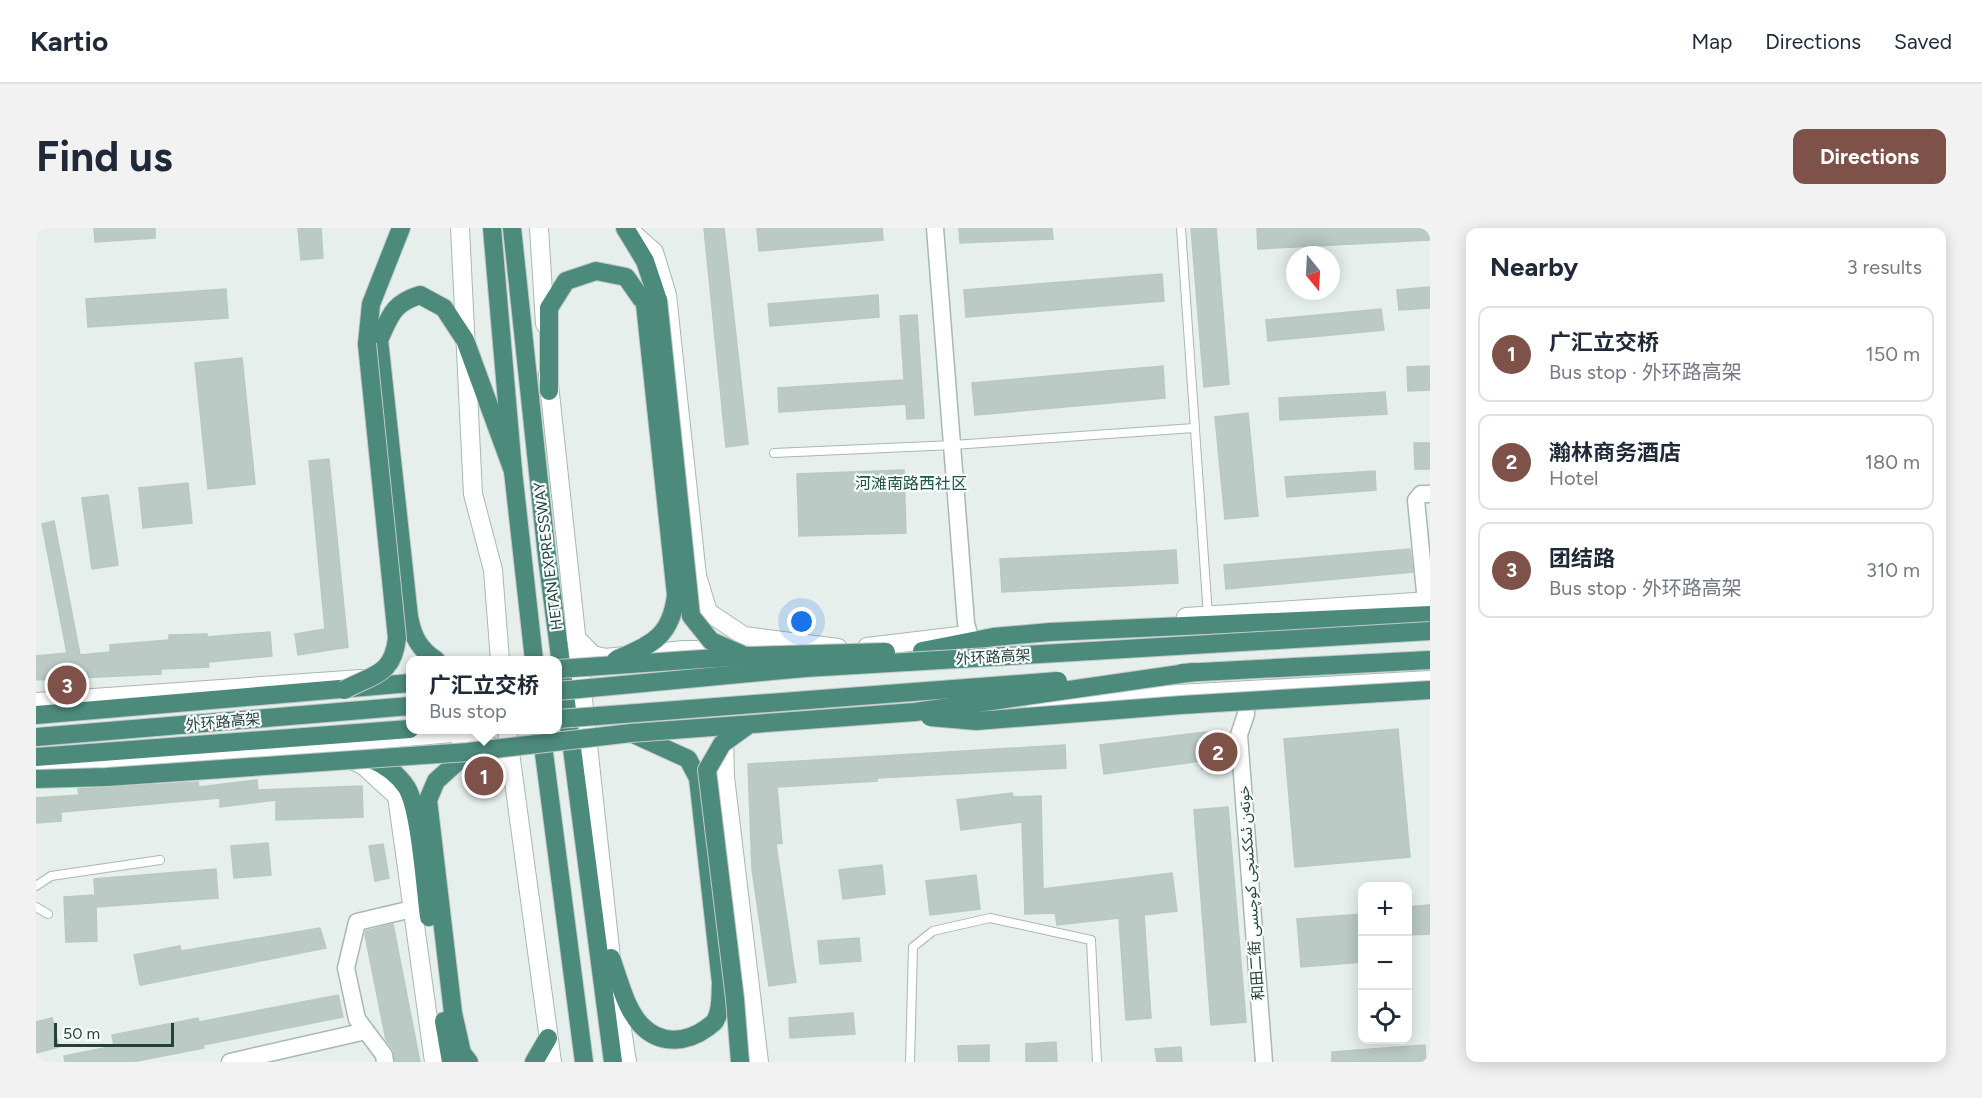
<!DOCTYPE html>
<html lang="en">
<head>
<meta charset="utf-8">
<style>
	:root { --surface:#fff; --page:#f2f2f3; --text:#1f2937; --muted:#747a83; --line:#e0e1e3; --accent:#7f5249 }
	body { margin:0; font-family:Figtree,"Noto Sans Arabic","Noto Sans SC",sans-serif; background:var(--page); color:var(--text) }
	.controls { position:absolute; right:18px; bottom:18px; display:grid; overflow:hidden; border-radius:12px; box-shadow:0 3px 15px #0003 }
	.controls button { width:54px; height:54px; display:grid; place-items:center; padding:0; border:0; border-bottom:2px solid var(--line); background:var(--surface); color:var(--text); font:30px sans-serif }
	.compass { position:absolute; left:1250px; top:18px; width:54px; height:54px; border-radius:50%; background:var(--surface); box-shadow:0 3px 15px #0003; rotate:162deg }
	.scale { position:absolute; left:18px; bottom:15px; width:120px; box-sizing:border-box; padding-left:6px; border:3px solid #24423a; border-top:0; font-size:16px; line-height:21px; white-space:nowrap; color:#24423a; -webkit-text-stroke:4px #f7fbf9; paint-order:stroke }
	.you { position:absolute; left:766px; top:394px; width:21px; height:21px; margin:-15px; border:4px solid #fff; border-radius:50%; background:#1a73e8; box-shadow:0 0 0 9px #1a73e833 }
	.badge { display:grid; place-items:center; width:39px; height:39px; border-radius:50%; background:var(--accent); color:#fff; font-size:20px; font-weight:700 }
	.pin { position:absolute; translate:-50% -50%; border:3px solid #fff; box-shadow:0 2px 6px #0006 }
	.popup { position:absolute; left:370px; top:428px; width:156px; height:78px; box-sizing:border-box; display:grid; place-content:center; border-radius:12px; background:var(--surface); filter:drop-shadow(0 2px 4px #0005); font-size:20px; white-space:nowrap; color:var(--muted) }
	.popup b { font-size:22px; color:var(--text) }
	.popup::after { content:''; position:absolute; left:50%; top:100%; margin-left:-12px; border:12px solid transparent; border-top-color:var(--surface) }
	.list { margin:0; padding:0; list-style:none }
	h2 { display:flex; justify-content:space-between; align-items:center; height:78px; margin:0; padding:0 24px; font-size:26px }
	h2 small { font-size:20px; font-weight:400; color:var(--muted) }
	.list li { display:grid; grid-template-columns:39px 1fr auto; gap:18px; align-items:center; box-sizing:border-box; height:96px; margin:0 12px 12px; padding:0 12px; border:2px solid var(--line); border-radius:12px }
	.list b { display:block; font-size:22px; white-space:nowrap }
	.list p { margin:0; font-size:20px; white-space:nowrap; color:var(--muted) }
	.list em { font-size:20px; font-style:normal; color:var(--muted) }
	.icon { flex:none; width:33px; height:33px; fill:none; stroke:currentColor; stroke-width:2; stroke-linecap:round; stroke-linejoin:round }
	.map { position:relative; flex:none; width:1394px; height:834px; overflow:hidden; border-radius:12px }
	header { display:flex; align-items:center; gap:36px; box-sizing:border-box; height:84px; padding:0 30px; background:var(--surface); border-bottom:2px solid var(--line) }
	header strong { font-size:28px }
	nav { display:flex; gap:33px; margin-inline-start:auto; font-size:21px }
	.intro { display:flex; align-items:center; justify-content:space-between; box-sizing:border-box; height:144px; padding:0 36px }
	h1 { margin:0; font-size:42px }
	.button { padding:15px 27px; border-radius:12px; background:var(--accent); color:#fff; font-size:21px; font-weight:700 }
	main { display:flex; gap:36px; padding:0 36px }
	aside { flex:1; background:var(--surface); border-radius:12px; box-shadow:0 3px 15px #0003 }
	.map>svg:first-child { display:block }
	.building { fill:#bbcac4; stroke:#b8c9c2; stroke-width:1.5 }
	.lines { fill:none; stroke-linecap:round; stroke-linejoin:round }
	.service-casing { stroke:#a8b8b2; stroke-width:10 }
	.minor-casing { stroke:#a8b8b2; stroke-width:19 }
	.tertiary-casing { stroke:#a8b8b2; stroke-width:20 }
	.trunk-casing { stroke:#c2cac8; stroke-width:20 }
	.service { stroke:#fff; stroke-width:8 }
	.minor { stroke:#fff; stroke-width:16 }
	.tertiary { stroke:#fff; stroke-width:18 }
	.trunk { stroke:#4c8a7c; stroke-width:18 }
	.trunk-bridge-casing { stroke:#c2cac8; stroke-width:20; stroke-linecap:butt }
	.trunk-bridge { stroke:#4c8a7c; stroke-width:18 }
	.labels { text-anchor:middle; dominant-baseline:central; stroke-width:4.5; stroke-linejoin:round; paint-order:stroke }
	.street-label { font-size:15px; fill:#24423a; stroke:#f7fbf9 }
	.neighbourhood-label { font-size:16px; fill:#1f5548; stroke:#f7fbf9 }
</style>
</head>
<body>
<header>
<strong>Kartio</strong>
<nav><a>Map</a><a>Directions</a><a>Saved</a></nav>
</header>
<div class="intro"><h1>Find us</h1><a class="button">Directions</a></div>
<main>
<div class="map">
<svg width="1394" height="834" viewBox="0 0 1394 834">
	<rect width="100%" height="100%" fill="#e6efeb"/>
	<!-- building -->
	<g class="building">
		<polygon points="58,0 119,0 119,10 59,14"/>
		<polygon points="262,0 285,0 287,30 265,32"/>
		<polygon points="668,0 688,0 712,216 690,219"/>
		<polygon points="721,0 846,0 847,12 723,23"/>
		<polygon points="923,0 1016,0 1017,11 924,15"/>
		<polygon points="1155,0 1180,0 1193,156 1168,159"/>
		<polygon points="1221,0 1394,0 1394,12 1222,21"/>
		<polygon points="1126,46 1128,73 930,89 928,62"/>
		<polygon points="1394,59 1394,80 1363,82 1361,62"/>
		<polygon points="190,61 192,90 52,99 50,71"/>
		<polygon points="842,67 843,89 734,98 732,76"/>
		<polygon points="1345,81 1348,102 1232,113 1230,92"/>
		<polygon points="881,87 888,190 871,191 870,176 743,184 742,160 868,152 864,88"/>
		<polygon points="206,130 219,256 172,261 159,135"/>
		<polygon points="1127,138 1129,170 939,187 936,155"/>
		<polygon points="1394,138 1394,162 1372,163 1371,139"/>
		<polygon points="1349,164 1351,186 1244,192 1243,170"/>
		<polygon points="1212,185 1222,288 1189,291 1179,189"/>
		<polygon points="1378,215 1394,215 1394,241 1379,241"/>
		<polygon points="293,231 312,419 262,427 259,406 289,401 273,233"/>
		<polygon points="868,242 870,305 763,308 761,246"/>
		<polygon points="1339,243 1340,262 1251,269 1249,249"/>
		<polygon points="152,255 156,295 107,300 103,260"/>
		<polygon points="72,267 82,337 56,341 46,270"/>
		<polygon points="18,293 44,427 74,424 74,417 133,412 133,407 171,406 171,409 234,404 236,428 172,434 173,439 125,441 125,446 0,452 0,428 31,425 6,296"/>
		<polygon points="1374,321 1377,344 1190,361 1188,337"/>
		<polygon points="1140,322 1142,355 966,364 964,331"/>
		<polygon points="1362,501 1374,629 1259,639 1248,511"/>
		<polygon points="1186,502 1187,540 1166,541 1165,533 1068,546 1064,517"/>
		<polygon points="1029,517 1030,540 841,550 841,553 741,559 746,615 740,616 760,754 733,758 716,641 712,536"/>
		<polygon points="221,552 222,562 326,558 327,589 240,592 240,572 184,579 184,570 25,584 25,593 0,595 0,570 43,567 42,561 162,554 163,559"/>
		<polygon points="976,565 977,569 1005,568 1007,661 1136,645 1141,683 1108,687 1115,790 1090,792 1083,690 1021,697 1019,685 989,686 986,594 925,602 921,572"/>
		<polygon points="1192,579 1210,794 1175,797 1158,582"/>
		<polygon points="232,615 235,647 198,650 195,618"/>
		<polygon points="347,616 353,650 339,653 333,618"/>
		<polygon points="846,637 849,666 807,671 803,642"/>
		<polygon points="180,641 182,670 60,679 61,713 30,714 28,669 59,667 58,651"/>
		<polygon points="940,647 944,681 894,687 890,653"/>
		<polygon points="1394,677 1394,706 1371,707 1371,679"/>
		<polygon points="1326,686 1326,734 1265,739 1261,691"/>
		<polygon points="357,696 380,814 384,834 359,834 357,821 350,812 329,707 330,703"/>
		<polygon points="284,700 290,720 104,757 98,727 144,718 145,723"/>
		<polygon points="823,710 825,733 784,736 782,713"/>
		<polygon points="302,767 307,789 167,817 168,820 96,834 29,834 28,828 78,818 76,807 162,790 163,794"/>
		<polygon points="817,785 819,806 754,810 753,790"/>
		<polygon points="16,790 23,819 0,825 0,794"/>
		<polygon points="1020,814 1021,834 990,834 990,816"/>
		<polygon points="953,817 953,834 923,834 922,818"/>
		<polygon points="1389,817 1390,834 1296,834 1296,824"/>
		<polygon points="1145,819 1146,834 1121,834 1119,821"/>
	</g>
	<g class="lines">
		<defs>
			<g id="service">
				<polyline points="1145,0 1172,388"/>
				<polyline points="738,225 917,217 1158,200"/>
				<polyline points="0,658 15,648 124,632"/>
				<polyline points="0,679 12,686"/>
				<polyline points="874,834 877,719 897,703 954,690 1055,712 1061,834"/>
			</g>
			<g id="minor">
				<polyline points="899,0 930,395 933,406"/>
				<polyline points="1390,374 1380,272 1385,266 1394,266"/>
				<polyline points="1209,462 1210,486 1203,507 1228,834"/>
				<polyline points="194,834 330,803"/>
				<polyline points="349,834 348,827 321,791 310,740 321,694 376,681"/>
			</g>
			<g id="tertiary">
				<polyline points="424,0 437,266 457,342 464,432"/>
				<polyline points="503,0 509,96"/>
				<polyline points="592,1 618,24 631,67 661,348 672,384 708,408 802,420"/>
				<polyline points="512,147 575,730 591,834"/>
				<polyline points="1150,389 1394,373"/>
				<polyline points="540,410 557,427 569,430 648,422 689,422"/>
				<polyline points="831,419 931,407"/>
				<polyline points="0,474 325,451"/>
				<polyline points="998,474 1394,452"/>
				<polyline points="471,502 516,834"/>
				<polyline points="688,505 689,549 723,834"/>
				<polyline points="309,529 327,537 361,568 398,834"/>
				<polyline points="0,542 416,505 458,520 475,538"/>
			</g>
			<g id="trunk">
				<polyline points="456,0 477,243 498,432"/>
				<polyline points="476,0 511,329 577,834"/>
				<polyline points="589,0 609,33 622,72"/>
				<polyline points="331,116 335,76 365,0"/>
				<polyline points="513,163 513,80 530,53 560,43 590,49 609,76"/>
				<polyline points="886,423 957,409 1014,404 1394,387"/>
				<path d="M 400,432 C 383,421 377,409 373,389 L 343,112 C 354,88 357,75 384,67 L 408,80 L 429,112 L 477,243"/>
				<polyline points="0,487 374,455"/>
				<polyline points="505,502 548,834"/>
				<polyline points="0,509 374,478"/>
				<polyline points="432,524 400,553 392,572 417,785 426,825 433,834"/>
				<polyline points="0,529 374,501"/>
				<path d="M 335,531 C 349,537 362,546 371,560 C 384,582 389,659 393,689"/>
				<path d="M 575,730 C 583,751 589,780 605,797 C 623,816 649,816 671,800 C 674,797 679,795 680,791 C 686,780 684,767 685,755 L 662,550 L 652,531 L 595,505"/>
				<polyline points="408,793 415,834"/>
				<polyline points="498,834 512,810"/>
			</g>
		</defs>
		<!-- service casing -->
		<use href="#service" class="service-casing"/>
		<!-- minor casing -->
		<use href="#minor" class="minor-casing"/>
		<!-- tertiary casing -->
		<use href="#tertiary" class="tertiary-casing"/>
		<!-- trunk casing -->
		<use href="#trunk" class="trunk-casing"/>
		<!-- service -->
		<use href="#service" class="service"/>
		<!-- minor -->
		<use href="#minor" class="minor"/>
		<!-- tertiary -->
		<use href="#tertiary" class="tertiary"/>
		<!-- trunk -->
		<use href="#trunk" class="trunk"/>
		<defs>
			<g id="trunk-bridge">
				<polyline points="622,72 655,388 675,413 705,426"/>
				<path d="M 580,432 C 615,416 635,410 640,367 L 609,76"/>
				<polyline points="522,441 709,428 850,424"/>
				<polyline points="1146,445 1394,432"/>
				<path d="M 308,462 C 338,446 357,447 361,410 L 331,116"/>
				<polyline points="522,463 769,440 1394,403"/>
				<polyline points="894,489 940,493 1145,477 1394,462"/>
				<polyline points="522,491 1022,453"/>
				<polyline points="0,551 70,549 432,524 595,505 879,484 1158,444"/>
				<polyline points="704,834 699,771 671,542 686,516 711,498"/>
			</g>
		</defs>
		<!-- trunk-bridge casing -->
		<use href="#trunk-bridge" class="trunk-bridge-casing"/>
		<!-- trunk-bridge -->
		<use href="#trunk-bridge" class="trunk-bridge"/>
	</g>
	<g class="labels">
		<!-- street labels -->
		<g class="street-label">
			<text transform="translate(512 328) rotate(-97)">HETAN EXPRESSWAY</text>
			<text transform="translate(957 429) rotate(-3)">外环路高架</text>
			<text transform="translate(187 494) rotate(-5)">外环路高架</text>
			<text transform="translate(1215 665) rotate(-94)">和田二街 خوتەن ئىككىنچى كوچىسى</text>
		</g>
		<!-- neighbourhood labels -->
		<g class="neighbourhood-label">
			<text x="875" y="255">河滩南路西社区</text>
		</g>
	</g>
</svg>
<div class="controls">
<button>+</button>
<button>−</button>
<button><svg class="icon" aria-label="locate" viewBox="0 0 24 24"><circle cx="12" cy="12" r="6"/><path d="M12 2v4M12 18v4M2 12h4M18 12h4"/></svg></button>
</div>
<svg class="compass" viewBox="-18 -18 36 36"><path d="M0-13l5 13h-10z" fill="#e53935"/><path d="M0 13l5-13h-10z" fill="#747a83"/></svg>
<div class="scale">50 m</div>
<div class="you"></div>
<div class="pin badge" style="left:448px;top:548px">1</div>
<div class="popup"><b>广汇立交桥</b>Bus stop</div>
<div class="pin badge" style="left:1182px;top:524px">2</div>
<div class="pin badge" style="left:31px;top:457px">3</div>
</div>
<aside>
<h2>Nearby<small>3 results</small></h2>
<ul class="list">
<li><span class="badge">1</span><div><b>广汇立交桥</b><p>Bus stop · 外环路高架</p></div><em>150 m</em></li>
<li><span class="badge">2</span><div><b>瀚林商务酒店</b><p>Hotel</p></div><em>180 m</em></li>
<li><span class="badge">3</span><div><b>团结路</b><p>Bus stop · 外环路高架</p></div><em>310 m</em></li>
</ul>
</aside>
</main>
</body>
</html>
